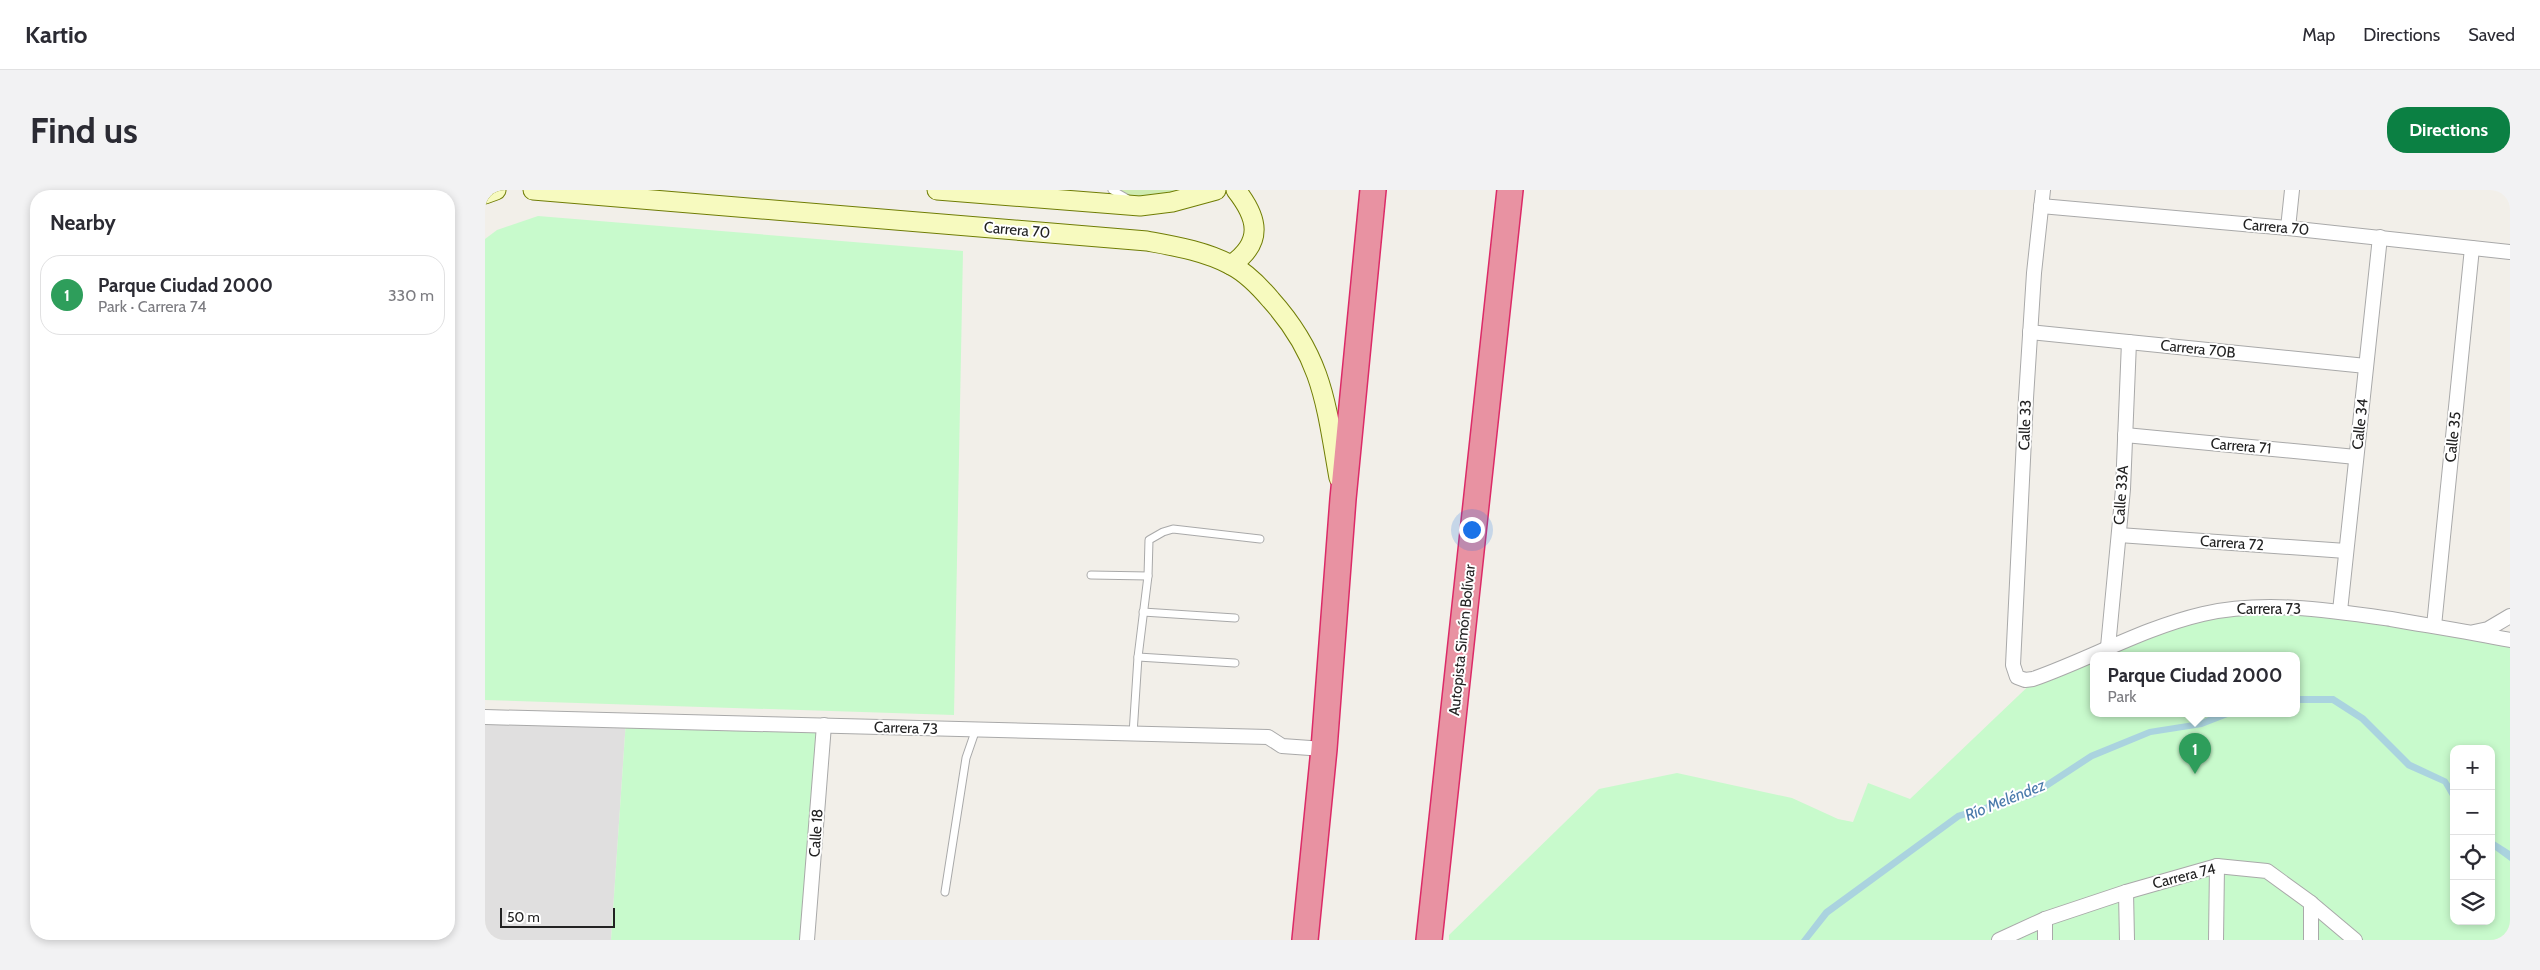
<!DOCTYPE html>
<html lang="en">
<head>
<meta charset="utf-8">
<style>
	:root { --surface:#fff; --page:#f2f2f3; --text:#2b2b33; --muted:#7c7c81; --line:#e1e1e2; --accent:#0b8043 }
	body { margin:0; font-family:Cabin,sans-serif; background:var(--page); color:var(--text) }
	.controls { position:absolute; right:15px; bottom:15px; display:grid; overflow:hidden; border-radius:10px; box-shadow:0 2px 8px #0003 }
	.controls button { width:45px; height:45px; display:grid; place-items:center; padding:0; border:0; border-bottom:1px solid var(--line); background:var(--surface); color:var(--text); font:25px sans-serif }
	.scale { position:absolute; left:15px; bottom:12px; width:115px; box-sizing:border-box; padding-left:5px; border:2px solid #222; border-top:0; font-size:14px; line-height:18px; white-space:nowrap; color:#222; -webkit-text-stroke:4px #fff; paint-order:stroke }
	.you { position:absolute; left:986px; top:339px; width:18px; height:18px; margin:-12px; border:4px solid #fff; border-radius:50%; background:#1a73e8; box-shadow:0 0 0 8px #1a73e833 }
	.badge { display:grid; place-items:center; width:32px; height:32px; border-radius:50%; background:var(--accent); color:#fff; font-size:16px; font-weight:700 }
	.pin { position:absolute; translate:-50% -41px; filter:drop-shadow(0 1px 2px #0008) }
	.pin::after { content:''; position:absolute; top:26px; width:18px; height:15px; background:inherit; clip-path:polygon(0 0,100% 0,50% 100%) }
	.popup { position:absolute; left:1605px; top:462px; width:210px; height:65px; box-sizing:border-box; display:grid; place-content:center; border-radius:10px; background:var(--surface); filter:drop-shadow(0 1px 4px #0005); font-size:16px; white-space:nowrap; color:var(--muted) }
	.popup b { font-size:19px; color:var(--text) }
	.popup::after { content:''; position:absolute; left:50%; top:100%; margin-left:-10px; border:10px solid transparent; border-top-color:var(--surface) }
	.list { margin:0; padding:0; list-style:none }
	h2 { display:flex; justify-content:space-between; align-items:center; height:65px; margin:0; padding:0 20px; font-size:21px }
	h2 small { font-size:16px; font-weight:400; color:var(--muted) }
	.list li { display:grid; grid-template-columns:32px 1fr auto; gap:15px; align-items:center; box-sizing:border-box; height:80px; margin:0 10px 10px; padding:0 10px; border:1px solid var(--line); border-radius:20px }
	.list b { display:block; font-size:19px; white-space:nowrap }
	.list p { margin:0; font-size:16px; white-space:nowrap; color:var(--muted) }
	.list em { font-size:16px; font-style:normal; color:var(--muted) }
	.icon { flex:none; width:28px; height:28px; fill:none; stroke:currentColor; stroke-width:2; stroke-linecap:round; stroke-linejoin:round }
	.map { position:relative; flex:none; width:2025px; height:750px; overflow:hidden; border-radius:20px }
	header { display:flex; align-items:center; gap:30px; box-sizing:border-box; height:70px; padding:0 25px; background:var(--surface); border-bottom:1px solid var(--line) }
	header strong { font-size:24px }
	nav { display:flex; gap:28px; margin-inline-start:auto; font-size:18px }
	.intro { display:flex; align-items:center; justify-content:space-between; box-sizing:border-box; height:120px; padding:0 30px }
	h1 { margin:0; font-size:35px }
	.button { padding:12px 22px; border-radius:20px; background:var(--accent); color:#fff; font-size:18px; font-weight:700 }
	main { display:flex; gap:30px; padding:0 30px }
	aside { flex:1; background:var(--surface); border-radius:20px; box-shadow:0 2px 8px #0003 }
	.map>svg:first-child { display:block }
	.residential { fill:#e0dfdf }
	.grass { fill:#cdebb0 }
	.park { fill:#c8facc; fill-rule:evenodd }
	.water { fill:#aad3df }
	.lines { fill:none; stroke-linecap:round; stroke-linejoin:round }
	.lane-casing { stroke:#a9a9a9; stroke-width:9 }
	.street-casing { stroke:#a9a9a9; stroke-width:16 }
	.secondary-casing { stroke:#707d05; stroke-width:21 }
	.highway-casing { stroke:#dc2a67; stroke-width:28 }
	.lane { stroke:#fff; stroke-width:7 }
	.street { stroke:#fff; stroke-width:14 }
	.secondary { stroke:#f7fabf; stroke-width:19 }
	.highway { stroke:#e892a2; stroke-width:25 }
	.labels { text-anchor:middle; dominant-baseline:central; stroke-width:4; stroke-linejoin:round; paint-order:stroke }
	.street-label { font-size:15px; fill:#222; stroke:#fff }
	.water-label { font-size:16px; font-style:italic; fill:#4a7aab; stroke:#fff }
</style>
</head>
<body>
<header>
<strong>Kartio</strong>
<nav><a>Map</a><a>Directions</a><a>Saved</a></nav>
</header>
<div class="intro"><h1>Find us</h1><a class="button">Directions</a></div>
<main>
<aside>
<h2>Nearby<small></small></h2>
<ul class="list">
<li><span class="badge" style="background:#2e9e5b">1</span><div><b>Parque Ciudad 2000</b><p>Park · Carrera 74</p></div><em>330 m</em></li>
</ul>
</aside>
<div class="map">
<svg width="2025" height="750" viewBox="0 0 2025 750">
	<rect width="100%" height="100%" fill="#f2efe9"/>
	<!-- residential -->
	<polygon class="residential" points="0,527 141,530 126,750 0,750"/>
	<!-- grass -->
	<polygon class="grass" points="627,0 731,0 655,16"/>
	<!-- park -->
	<g class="park">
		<polygon points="53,26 478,61 469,525 0,510 0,49 12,40"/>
		<path d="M 1775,417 L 2025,450 L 2025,750 L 964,750 L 964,745 L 1114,599 L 1192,583 L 1307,608 L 1353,629 L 1368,632 L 1383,593 L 1425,609 L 1553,487 L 1657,444 ZM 1609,465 L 1811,465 L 1811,523 L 1609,523 ZM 1969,559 L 2006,559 L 2006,731 L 1969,731 Z"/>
		<polygon points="141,530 339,535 322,750 126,750"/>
	</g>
	<!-- water -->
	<g class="water">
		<polygon points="1811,506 1849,506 1880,526 1926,572 1962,589 1969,600 1969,613 1958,594 1922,578 1875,531 1847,513 1811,513"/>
		<polygon points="1732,523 1753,523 1717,537 1666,545 1608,569 1550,607 1475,629 1344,725 1324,750 1316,750 1339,720 1472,623 1547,601 1605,563 1664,539 1715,531"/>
		<polygon points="2006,649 2025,661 2025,671 2006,657"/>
	</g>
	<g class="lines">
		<defs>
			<g id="lane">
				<polyline points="627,0 643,9"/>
				<polyline points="606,385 663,386"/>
				<polyline points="658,422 750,428"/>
				<polyline points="653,467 750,473"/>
				<polyline points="648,544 653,467 663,386 664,350 678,342 688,339 775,349"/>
				<polyline points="460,702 481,568 491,539"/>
			</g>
			<g id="street">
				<path d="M 1558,0 L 1549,83 L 1541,208 L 1528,475 L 1532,487 L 1540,490 L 1548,489 C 1605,469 1658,438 1718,424 C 1779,410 1844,420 1906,429 C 1946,436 1985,442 2025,450"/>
				<polyline points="1556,16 1803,38 2025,62"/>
				<polyline points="1803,38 1807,0"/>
				<polyline points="1545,142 1881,176"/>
				<polyline points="1640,245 1871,267"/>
				<polyline points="1634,345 1861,361"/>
				<polyline points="1855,421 1895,47"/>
				<polyline points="1949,436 1987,58"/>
				<polyline points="1989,442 2003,439 2025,426"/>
				<polyline points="1623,457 1638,299 1644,152"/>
				<polyline points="0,527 783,547 797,556 839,559"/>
				<polyline points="1641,702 1642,750"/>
				<polyline points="322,750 339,535"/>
				<polyline points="1514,750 1560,729 1641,702 1732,676 1782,681 1826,713 1870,750"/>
				<polyline points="1560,750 1560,729"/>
				<polyline points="1731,750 1732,676"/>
				<polyline points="1826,750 1826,713"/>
			</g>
			<g id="secondary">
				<path d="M 48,0 L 662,51 C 689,56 720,61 746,75 C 760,82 775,97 786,110 C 838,168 841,215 854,288"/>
				<polyline points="452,0 655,16 687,12 731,0"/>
				<polyline points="0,4 11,0"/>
				<path d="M 746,75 C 779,52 773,28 751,0"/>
			</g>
			<g id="highway">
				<polyline points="820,750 839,559 858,309 888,0"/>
				<polyline points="944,750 1025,0"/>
			</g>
		</defs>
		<!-- lane casing -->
		<use href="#lane" class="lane-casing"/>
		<!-- street casing -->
		<use href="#street" class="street-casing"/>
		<!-- secondary casing -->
		<use href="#secondary" class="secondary-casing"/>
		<!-- highway casing -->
		<use href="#highway" class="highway-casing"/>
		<!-- lane -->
		<use href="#lane" class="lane"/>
		<!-- street -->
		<use href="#street" class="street"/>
		<!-- secondary -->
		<use href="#secondary" class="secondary"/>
		<!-- highway -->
		<use href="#highway" class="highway"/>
	</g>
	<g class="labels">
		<!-- street labels -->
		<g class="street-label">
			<text transform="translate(1791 37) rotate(5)">Carrera 70</text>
			<text transform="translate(532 40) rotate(5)">Carrera 70</text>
			<text transform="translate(1713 159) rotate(6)">Carrera 70B</text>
			<text transform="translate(1875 234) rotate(-84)">Calle 34</text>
			<text transform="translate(1540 235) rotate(-88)">Calle 33</text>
			<text transform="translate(1968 247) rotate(-84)">Calle 35</text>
			<text transform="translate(1756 256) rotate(5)">Carrera 71</text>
			<text transform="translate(1636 305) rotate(-86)">Calle 33A</text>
			<text transform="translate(1747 353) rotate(4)">Carrera 72</text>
			<text x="1784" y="419">Carrera 73</text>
			<text transform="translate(977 450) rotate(-84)">Autopista Simón Bolívar</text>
			<text transform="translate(421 538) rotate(2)">Carrera 73</text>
			<text transform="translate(331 643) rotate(-86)">Calle 18</text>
			<text transform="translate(1699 686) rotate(-14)">Carrera 74</text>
		</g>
		<!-- water labels -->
		<g class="water-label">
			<text transform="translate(1520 610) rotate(-22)">Río Meléndez</text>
		</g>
	</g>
</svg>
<div class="controls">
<button>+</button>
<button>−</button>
<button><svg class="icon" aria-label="locate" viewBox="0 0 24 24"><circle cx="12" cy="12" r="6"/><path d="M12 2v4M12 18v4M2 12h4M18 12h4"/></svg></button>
<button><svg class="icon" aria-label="layers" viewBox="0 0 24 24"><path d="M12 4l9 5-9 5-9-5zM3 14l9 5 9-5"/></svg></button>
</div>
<div class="scale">50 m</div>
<div class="you"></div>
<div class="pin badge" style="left:1710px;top:584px;background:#2e9e5b">1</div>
<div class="popup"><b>Parque Ciudad 2000</b>Park</div>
</div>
</main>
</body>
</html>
